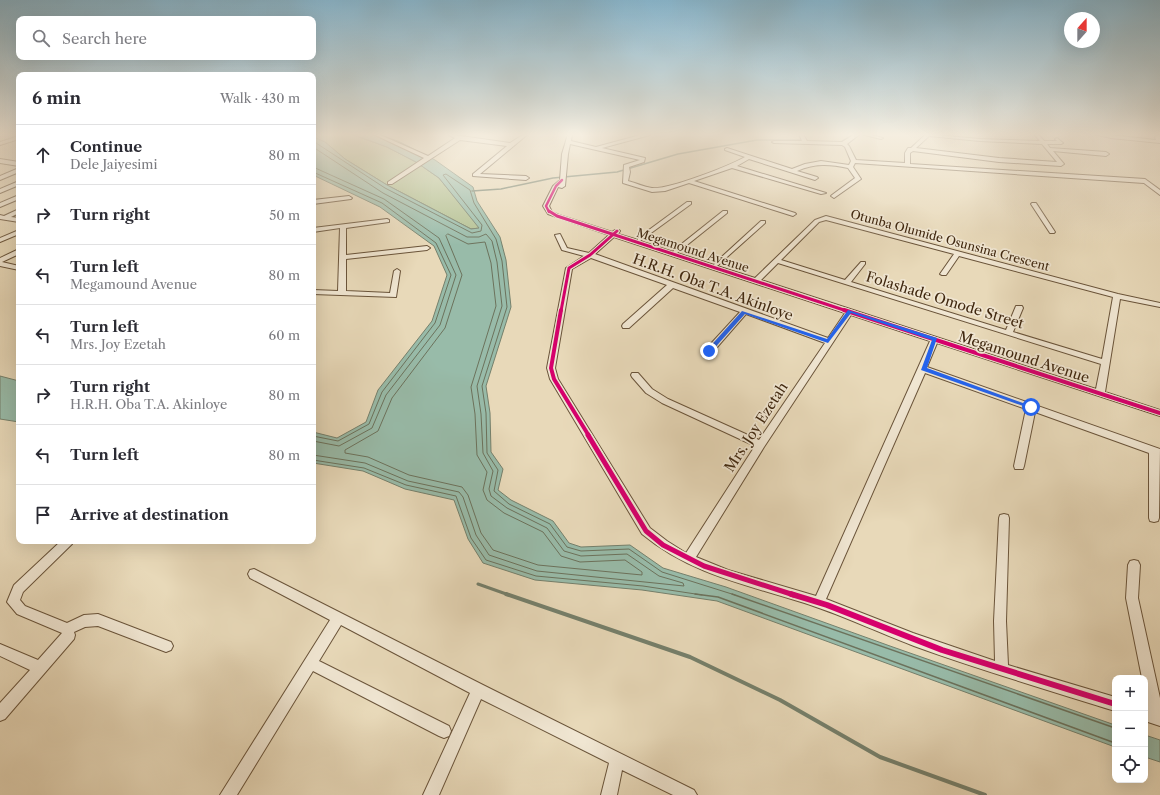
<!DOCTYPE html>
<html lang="en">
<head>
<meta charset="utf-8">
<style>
	:root { --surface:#fff; --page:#f7f7f7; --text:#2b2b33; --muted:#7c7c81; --line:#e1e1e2 }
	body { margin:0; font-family:"Libre Caslon Text",serif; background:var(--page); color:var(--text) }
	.controls { position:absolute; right:12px; bottom:12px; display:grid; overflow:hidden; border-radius:8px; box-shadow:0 4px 16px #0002 }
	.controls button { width:36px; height:36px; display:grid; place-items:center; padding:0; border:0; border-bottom:1px solid var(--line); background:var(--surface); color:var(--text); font:20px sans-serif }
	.compass { position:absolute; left:1064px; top:12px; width:36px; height:36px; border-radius:50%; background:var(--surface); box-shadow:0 4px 16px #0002; rotate:21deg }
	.stop { position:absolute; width:12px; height:12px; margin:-9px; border:3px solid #2563eb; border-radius:50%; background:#fff }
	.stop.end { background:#2563eb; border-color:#fff; box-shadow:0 1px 4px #0008 }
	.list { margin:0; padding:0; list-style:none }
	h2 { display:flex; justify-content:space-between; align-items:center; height:52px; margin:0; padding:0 16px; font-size:17px }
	h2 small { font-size:13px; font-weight:400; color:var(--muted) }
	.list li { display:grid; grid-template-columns:26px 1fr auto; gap:12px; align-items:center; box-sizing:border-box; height:60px; padding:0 16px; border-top:1px solid var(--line) }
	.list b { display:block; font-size:15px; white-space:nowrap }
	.list p { margin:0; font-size:13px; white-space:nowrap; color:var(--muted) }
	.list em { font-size:13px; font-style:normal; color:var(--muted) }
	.icon { flex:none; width:22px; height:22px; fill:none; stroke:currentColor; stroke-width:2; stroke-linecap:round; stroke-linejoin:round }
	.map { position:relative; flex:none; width:1160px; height:795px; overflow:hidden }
	.search { position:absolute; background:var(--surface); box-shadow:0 4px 16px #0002; left:16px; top:16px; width:300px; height:44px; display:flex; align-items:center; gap:10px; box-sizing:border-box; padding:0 14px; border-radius:8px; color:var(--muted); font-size:15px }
	.panel { position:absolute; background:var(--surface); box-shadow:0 4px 16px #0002; left:16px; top:72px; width:300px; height:472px; border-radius:8px }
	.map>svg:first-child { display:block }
	.green { fill:#b2c092; stroke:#797451 }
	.water { fill:#98bba9; stroke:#75806c }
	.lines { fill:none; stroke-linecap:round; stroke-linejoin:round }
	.shore-far1 { stroke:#6c725c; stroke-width:1 }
	.shore { stroke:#6c725c; stroke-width:1.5 }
	.stream-far2 { stroke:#75806c; stroke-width:1.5 }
	.stream-far1 { stroke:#75806c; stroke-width:3 }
	.stream { stroke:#75806c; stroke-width:4 }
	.minor-casing { stroke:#6a543a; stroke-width:2 }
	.minor { fill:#f0e6d2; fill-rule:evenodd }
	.cycleway-far4-casing { stroke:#f0e6d2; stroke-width:4 }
	.cycleway-far3-casing { stroke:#f0e6d2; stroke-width:5 }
	.cycleway-far2-casing { stroke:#f0e6d2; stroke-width:6 }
	.cycleway-far1-casing { stroke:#f0e6d2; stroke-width:8 }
	.cycleway-casing { stroke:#f0e6d2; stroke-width:8 }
	.cycleway-far4 { stroke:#d6006c; stroke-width:2.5 }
	.cycleway-far3 { stroke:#d6006c; stroke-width:3 }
	.cycleway-far2 { stroke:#d6006c; stroke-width:4 }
	.cycleway-far1 { stroke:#d6006c; stroke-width:5 }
	.cycleway { stroke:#d6006c; stroke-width:6 }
	.route { fill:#2563eb }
	.labels { text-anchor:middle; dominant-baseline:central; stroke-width:3.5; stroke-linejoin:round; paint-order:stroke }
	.far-street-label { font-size:12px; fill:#402810; stroke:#f0e6d2 }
	.street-label { font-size:14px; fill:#402810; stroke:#f0e6d2 }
</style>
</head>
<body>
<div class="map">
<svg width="1160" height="795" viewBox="0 0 1160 795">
	<rect width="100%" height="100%" fill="#e8d9b9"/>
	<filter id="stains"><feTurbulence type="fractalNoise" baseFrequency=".005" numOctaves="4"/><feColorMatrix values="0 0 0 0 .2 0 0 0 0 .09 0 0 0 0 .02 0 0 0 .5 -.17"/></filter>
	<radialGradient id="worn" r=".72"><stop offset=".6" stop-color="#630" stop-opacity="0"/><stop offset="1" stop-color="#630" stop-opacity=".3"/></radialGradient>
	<!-- green -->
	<polygon class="green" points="313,134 351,134 387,147 416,162 439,178 480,228 471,229 387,185 345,159 325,142 313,137"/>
	<!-- water -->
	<g class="water">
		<polygon points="351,134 377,134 398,141 435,160 473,187 477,201 500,237 506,260 511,307 486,386 490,413 491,452 503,469 498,490 511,500 553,521 569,543 581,547 630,545 663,568 726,587 890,646 1115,725 1115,747 717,601 642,590 535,580 483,563 468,539 454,500 405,489 363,471 313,463 313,432 337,438 366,422 378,390 432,321 447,275 434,246 380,207 313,175 313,137 325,142 345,159 387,185 471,229 479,228 439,178 416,162 387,147"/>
		<polygon points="0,376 19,381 19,422 0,419"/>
		<polygon points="1145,735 1160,740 1160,762 1145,757"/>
	</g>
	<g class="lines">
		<!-- shore-far1 -->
		<g class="shore-far1">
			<polyline points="313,141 385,188 472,233 481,231 482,225 443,175 446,174 470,190 474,203 496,239 502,261 507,307 482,386 486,413 487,453 498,470 494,491 509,504 550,524 567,547 581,551 629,549 662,572 735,595"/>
			<polyline points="313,147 383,193 467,237 479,237 486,234 492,241 497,262 502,306 477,386 481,414 483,453 493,471 489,489 491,496 507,508 547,528 564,551 581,556 627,554 659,576 683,583 684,586 537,571 489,555 476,535 463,497 459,492 408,481 365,463 313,455"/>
			<polyline points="313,167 384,199 439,238 456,275 440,325 386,395 372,428 339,446 313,441"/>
			<polyline points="313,172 382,203 436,243 451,275 435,323 382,392 369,424 338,441 313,436"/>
			<polygon points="448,234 468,244 485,242 491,263 496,306 471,387 475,414 477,455 487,472 483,490 487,500 504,513 543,532 561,556 580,562 625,560 642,572 642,575 538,565 493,550 481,533 468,495 462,487 409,475 368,457 345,453 345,450 378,431 392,398 445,328 462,275 446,236"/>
			<polyline points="313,460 364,468 406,485 456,496 471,538 486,560 536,576 643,586 702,595"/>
		</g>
		<!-- shore -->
		<g class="shore">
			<polyline points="695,594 718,597 1115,743"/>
			<polyline points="732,594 1115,728"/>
		</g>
		<!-- stream-far2 -->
		<g class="stream-far2">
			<polyline points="841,142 854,134"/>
			<polyline points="472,191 501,189 553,178 617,172 678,154 757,140 800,140"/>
		</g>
		<!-- stream-far1 -->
		<polyline class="stream-far1" points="478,584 509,595"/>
		<!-- stream -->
		<polyline class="stream" points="506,594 690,657 780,700 880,757 985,795"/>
		<defs>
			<g id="minor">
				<polygon points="373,134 378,134 428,156 455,138 447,134 510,143 524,134 528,134 480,174 526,176 529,178 526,180 473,176 473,174 507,146 460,140 392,184 388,184 388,182 424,158"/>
				<path d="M 568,134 L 572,134 L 571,141 L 596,147 L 644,134 L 650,134 L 650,135 L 602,148 L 645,158 L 644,162 L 629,167 L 630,172 L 628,181 C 636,183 644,187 652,188 C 668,190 729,166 745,157 L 725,150 L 725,149 L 727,148 L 792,169 L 805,164 L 821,161 L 849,165 L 851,161 L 845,147 L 842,145 L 774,143 L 772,142 L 774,141 L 802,141 L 799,134 L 803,134 L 807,141 L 842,142 L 855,134 L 860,134 L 847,144 L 849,146 L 856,160 L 905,163 L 905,153 L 908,148 L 911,148 L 926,134 L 980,139 L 1040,141 L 1034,134 L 1038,134 L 1044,141 L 1057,141 L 1055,139 L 1057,138 L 1063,143 L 1061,144 L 1047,144 L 1050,148 L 1106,152 L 1109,154 L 1106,156 L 1053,151 L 1064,164 L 1061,166 L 999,162 L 913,151 L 910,153 L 910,164 L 1145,179 L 1160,190 L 1160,195 L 1144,183 L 855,163 L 853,167 L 861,179 L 834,198 L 831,196 L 832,195 L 855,178 L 848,168 C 830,164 814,163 797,171 L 817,177 L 818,178 L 815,180 L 749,159 L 737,166 L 826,193 L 821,194 L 732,168 L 694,181 L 795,213 L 796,214 L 793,216 L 689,183 L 665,191 L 652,192 L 623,183 L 624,165 L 640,160 L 570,144 L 568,154 L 565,186 L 562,188 L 558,187 L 549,206 L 552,212 L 559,215 L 612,232 L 615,230 L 619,230 L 620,231 L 618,234 L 638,240 L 638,238 L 687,202 L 691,202 L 691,204 L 640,241 L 673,252 L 674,250 L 723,211 L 727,211 L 727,213 L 677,253 L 714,265 L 715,263 L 761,221 L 765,221 L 765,223 L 717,266 L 755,278 L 815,220 L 826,216 L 1118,294 L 1160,303 L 1160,307 L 1120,299 L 1105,392 L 1160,410 L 1160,416 L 937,343 L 927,367 L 1160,449 L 1159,518 L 1158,521 L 1154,522 L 1150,521 L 1149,518 L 1149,453 L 1035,412 L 1024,466 L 1023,469 L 1015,469 L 1014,466 L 1026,409 L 925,373 L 826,599 L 913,633 L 995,661 L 994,621 L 999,518 L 1000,515 L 1004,514 L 1008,515 L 1009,518 L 1006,621 L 1008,665 L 1115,697 L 1115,711 C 1048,690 980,670 914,646 C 882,634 851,619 819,608 C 756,586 695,578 642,534 L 550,379 L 547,368 L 566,268 L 584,256 L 562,250 L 555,235 L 560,234 L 567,248 L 589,253 L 609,235 L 548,214 L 543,206 L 553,186 L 560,180 L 562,154 ZM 929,136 L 980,141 L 1042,144 L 1057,162 L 999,158 L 916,148 ZM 826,220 L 954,254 L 940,274 L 942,275 L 946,275 L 959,256 L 1113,297 L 1102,359 L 1013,332 L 1023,308 L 1022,306 L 1016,306 L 1006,330 L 851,282 L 865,264 L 865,262 L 861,262 L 845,280 L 781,260 L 819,222 ZM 614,237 L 845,313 L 828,338 L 595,254 ZM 591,258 L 667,285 L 623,324 L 622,326 L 623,328 L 629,328 L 673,288 L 740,312 L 706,349 L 705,351 L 706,353 L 712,353 L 746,314 L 825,343 L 759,440 L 668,399 L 652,389 L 638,373 L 632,373 L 631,375 L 632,377 L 646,393 L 662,403 L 755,446 L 686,553 L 667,541 L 650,528 L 558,379 L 555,368 L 572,269 ZM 778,263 L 1101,364 L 1096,389 L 761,280 ZM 851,315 L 930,341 L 816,596 L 728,570 L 696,557 L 764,447 Z"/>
				<polygon points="861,134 867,134 883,138 881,139"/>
				<polygon points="1094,134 1101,134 1156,140 1155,137 1160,134 1160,143 1111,138"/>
				<polygon points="19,136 19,139 0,145 0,142"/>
				<polygon points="0,159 19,162 19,166 0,163"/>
				<polygon points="19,168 19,172 0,180 0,176"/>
				<polygon points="19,181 19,185 0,193 0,189"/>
				<polygon points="19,195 19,199 0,207 0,203"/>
				<polygon points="349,196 352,198 351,199 313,204 313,200"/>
				<polygon points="1032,203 1036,203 1055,232 1054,233 1050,233 1031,204"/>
				<polygon points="19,209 19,213 11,217 19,218 19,222 0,219 0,215 4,216"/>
				<polygon points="387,219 389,220 389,222 346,228 346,255 427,246 430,248 427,250 346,259 346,291 390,293 394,271 397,269 400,271 396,297 313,294 313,290 338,291 340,228 313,232 313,228"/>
				<polygon points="19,230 19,234 0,242 0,238"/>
				<polygon points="19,249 19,254 2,262 19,266 19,270 0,266 0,258"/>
				<polygon points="61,541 74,541 72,544 23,592 20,600 25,606 67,623 84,615 98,614 171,642 173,646 171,650 166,652 98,626 85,627 74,632 75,635 74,639 5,719 0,721 0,703 30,670 0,656 0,644 38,660 62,633 17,614 7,602 14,585"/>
				<polygon points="1134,560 1138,561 1140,565 1138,598 1160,698 1160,726 1145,721 1145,707 1148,708 1145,693 1145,678 1142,678 1126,598 1128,565 1130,561"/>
				<polygon points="254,569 483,685 694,790 697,795 673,795 622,770 617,795 601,795 609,763 481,699 439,795 423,795 470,693 341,625 319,661 449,726 451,731 449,736 444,738 439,736 313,671 237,795 220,795 330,620 250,578 248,574 250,570"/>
			</g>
		</defs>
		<!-- minor casing -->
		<use href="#minor" class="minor-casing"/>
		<!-- minor -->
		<use href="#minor" class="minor"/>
		<defs>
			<polyline id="cycleway-far4" points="549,212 546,206 556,186 562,180"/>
			<g id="cycleway-far3">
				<polyline points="549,211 557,216 847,311"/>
				<polyline points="561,311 569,268 590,255 617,231"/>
			</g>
			<g id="cycleway-far2">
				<polyline points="561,310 551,368 554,379 589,436"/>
				<polyline points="844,310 1160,413"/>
			</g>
			<polyline id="cycleway-far1" points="588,435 646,531 663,545 704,566 794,595"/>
			<polyline id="cycleway" points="791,594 827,605 942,650 1115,704"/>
		</defs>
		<!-- cycleway-far4 casing -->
		<use href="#cycleway-far4" class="cycleway-far4-casing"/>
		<!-- cycleway-far3 casing -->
		<use href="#cycleway-far3" class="cycleway-far3-casing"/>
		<!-- cycleway-far2 casing -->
		<use href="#cycleway-far2" class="cycleway-far2-casing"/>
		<!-- cycleway-far1 casing -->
		<use href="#cycleway-far1" class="cycleway-far1-casing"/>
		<!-- cycleway casing -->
		<use href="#cycleway" class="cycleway-casing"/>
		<!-- cycleway-far4 -->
		<use href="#cycleway-far4" class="cycleway-far4"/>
		<!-- cycleway-far3 -->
		<use href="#cycleway-far3" class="cycleway-far3"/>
		<!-- cycleway-far2 -->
		<use href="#cycleway-far2" class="cycleway-far2"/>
		<!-- cycleway-far1 -->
		<use href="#cycleway-far1" class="cycleway-far1"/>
		<!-- cycleway -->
		<use href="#cycleway" class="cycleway"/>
	</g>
	<!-- sky -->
	<linearGradient id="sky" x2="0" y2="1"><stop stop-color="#88b7cf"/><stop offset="0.55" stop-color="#f5eee0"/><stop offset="1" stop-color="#f5eee0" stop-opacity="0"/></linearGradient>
	<rect width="1160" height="245" fill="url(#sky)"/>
	<!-- route -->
	<polygon class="route" points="848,310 937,338 927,368 1034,407 1029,408 921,370 932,340 851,313 828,343 745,314 711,352 706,351 742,311 827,339"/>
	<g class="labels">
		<!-- far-street labels -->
		<g class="far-street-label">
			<text transform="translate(950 240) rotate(15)">Otunba Olumide Osunsina Crescent</text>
			<text transform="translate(693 250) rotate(18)">Megamound Avenue</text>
		</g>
		<!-- street labels -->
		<g class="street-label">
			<text transform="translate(713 287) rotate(20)">H.R.H. Oba T.A. Akinloye</text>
			<text transform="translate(945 300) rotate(17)">Folashade Omode Street</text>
			<text transform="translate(1024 357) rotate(18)">Megamound Avenue</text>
			<text transform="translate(756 427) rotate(-57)">Mrs. Joy Ezetah</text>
		</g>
	</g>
	<rect width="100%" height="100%" filter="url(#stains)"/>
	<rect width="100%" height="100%" fill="url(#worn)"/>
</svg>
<div class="controls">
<button>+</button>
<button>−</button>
<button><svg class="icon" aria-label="locate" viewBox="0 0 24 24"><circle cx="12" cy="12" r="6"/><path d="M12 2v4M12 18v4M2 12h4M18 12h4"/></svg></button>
</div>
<svg class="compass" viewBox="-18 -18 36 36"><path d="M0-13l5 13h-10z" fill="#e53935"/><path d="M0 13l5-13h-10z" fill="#7c7c81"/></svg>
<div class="stop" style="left:1031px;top:407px"></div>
<div class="stop end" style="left:709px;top:351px"></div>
<div class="search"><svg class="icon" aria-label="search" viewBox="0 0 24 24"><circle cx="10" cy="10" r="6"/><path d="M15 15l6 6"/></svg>Search here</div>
<section class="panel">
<h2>6 min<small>Walk · 430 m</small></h2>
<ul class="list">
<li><svg class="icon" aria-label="ahead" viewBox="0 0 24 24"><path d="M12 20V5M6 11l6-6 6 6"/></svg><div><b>Continue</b><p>Dele Jaiyesimi</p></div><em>80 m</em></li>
<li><svg class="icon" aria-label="right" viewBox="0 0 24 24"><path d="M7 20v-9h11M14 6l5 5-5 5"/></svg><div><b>Turn right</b></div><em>50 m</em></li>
<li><svg class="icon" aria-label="left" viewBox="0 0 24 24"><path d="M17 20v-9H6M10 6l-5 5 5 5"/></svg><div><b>Turn left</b><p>Megamound Avenue</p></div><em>80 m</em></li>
<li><svg class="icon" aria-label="left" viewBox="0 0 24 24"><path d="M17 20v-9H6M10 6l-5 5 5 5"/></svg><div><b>Turn left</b><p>Mrs. Joy Ezetah</p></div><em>60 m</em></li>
<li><svg class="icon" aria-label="right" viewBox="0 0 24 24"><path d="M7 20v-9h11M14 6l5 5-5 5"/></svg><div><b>Turn right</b><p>H.R.H. Oba T.A. Akinloye</p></div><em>80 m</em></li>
<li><svg class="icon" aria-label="left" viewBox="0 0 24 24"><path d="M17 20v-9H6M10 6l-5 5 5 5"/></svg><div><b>Turn left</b></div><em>80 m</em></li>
<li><svg class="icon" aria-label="arrive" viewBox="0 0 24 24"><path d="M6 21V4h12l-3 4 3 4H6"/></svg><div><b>Arrive at destination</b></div></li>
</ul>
</section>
</div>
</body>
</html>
